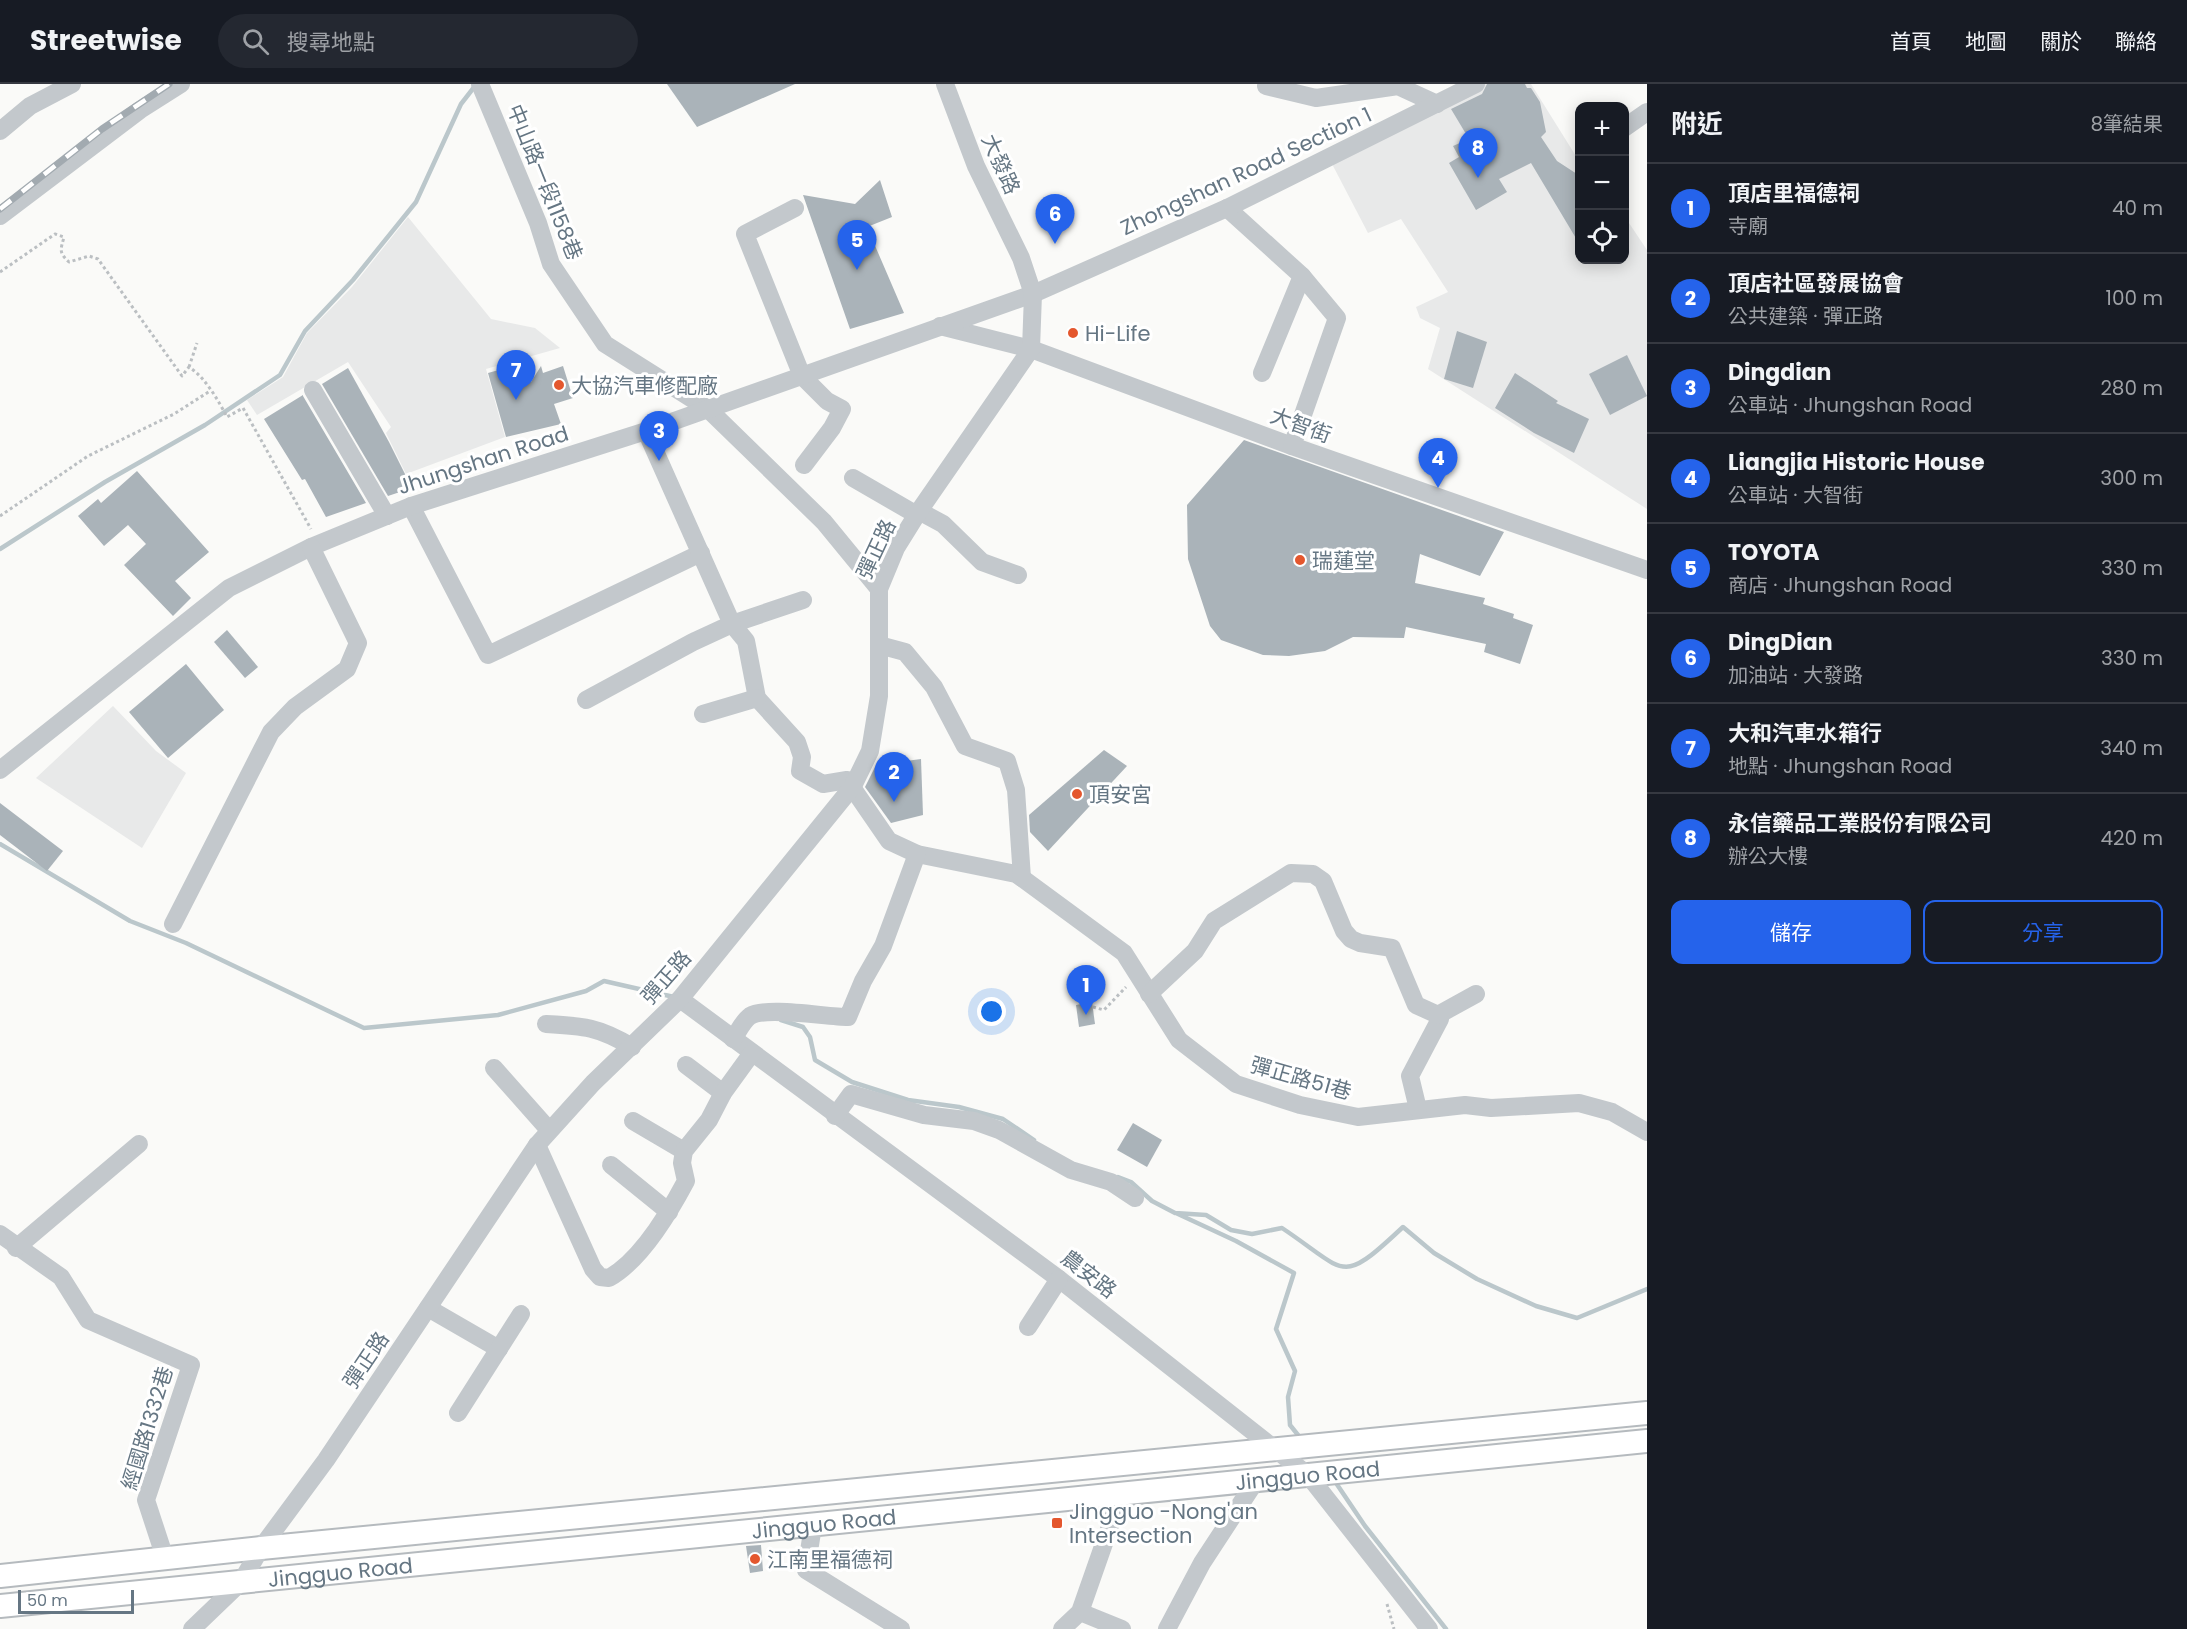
<!DOCTYPE html>
<html lang="zh-TW">
<head>
<meta charset="utf-8">
<style>
	:root { --surface:#171b24; --page:#242831; --text:#f1f3f6; --muted:#9ea1a6; --line:#363941; --accent:#2563eb }
	body { margin:0; font-family:Poppins,"Noto Sans TC",sans-serif; background:var(--page); color:var(--text) }
	.controls { position:absolute; right:18px; top:18px; display:grid; overflow:hidden; border-radius:12px; box-shadow:0 3px 15px #0003 }
	.controls button { width:54px; height:54px; display:grid; place-items:center; padding:0; border:0; border-bottom:2px solid var(--line); background:var(--surface); color:var(--text); font:30px sans-serif }
	.scale { position:absolute; left:18px; bottom:15px; width:116px; box-sizing:border-box; padding-left:6px; border:3px solid #657683; border-top:0; font-size:16px; line-height:21px; white-space:nowrap; color:#657683; -webkit-text-stroke:4px #fff; paint-order:stroke }
	.you { position:absolute; left:992px; top:928px; width:21px; height:21px; margin:-15px; border:4px solid #fff; border-radius:50%; background:#1a73e8; box-shadow:0 0 0 9px #1a73e833 }
	.badge { display:grid; place-items:center; width:39px; height:39px; border-radius:50%; background:var(--accent); color:#fff; font-size:20px; font-weight:700 }
	.pin { position:absolute; translate:-50% -50px; filter:drop-shadow(0 2px 3px #0008) }
	.pin::after { content:''; position:absolute; top:32px; width:21px; height:18px; background:inherit; clip-path:polygon(0 0,100% 0,50% 100%) }
	.list { margin:0; padding:0; list-style:none }
	h2 { display:flex; justify-content:space-between; align-items:center; height:78px; margin:0; padding:0 24px; font-size:26px }
	h2 small { font-size:20px; font-weight:400; color:var(--muted) }
	.list li { display:grid; grid-template-columns:39px 1fr auto; gap:18px; align-items:center; box-sizing:border-box; height:90px; padding:0 24px; border-top:2px solid var(--line) }
	.list b { display:block; font-size:22px; white-space:nowrap }
	.list p { margin:0; font-size:20px; white-space:nowrap; color:var(--muted) }
	.list em { font-size:20px; font-style:normal; color:var(--muted) }
	.actions { display:flex; gap:12px; padding:18px 24px }
	.actions a { flex:1; padding:14px 0; border:2px solid var(--accent); border-radius:12px; text-align:center; font-size:21px; color:var(--accent) }
	.actions .main { background:var(--accent); color:#fff }
	.icon { flex:none; width:33px; height:33px; fill:none; stroke:currentColor; stroke-width:2; stroke-linecap:round; stroke-linejoin:round }
	.map { position:relative; flex:none; width:1647px; height:1545px; overflow:hidden }
	header { display:flex; align-items:center; gap:36px; box-sizing:border-box; height:84px; padding:0 30px; background:var(--surface); border-bottom:2px solid var(--line) }
	header strong { font-size:28px }
	nav { display:flex; gap:33px; margin-inline-start:auto; font-size:21px }
	.search { width:420px; height:54px; background:var(--page); display:flex; align-items:center; gap:15px; box-sizing:border-box; padding:0 21px; border-radius:33px; color:var(--muted); font-size:22px }
	main { display:flex }
	aside { flex:1; background:var(--surface) }
	.map>svg:first-child { display:block }
	.built { fill:#e8e9e9 }
	.lines { fill:none; stroke-linecap:round; stroke-linejoin:round }
	.stream { stroke:#bbc7cb; stroke-width:4.5 }
	.building { fill:#aab3b9 }
	.major-casing { stroke:#b5babe; stroke-width:26 }
	.path { stroke:#bbbfc2; stroke-width:3; stroke-dasharray:3 3; stroke-linecap:butt }
	.minor { stroke:#c3c8cc; stroke-width:18 }
	.major { stroke:#fff; stroke-width:22 }
	.rail-casing { stroke:#a2aab0; stroke-width:7 }
	.rail { stroke:#fff; stroke-width:4.5; stroke-dasharray:14; stroke-linecap:butt }
	.poi-dot { fill:#e4572e; stroke:#fff; stroke-width:2 }
	.labels { text-anchor:middle; dominant-baseline:central; stroke-width:6; stroke-linejoin:round; paint-order:stroke }
	.street-label { font-size:21px; fill:#657683; stroke:#fff }
	.poi-label { font-size:21px; fill:#657683; stroke:#fff; text-anchor:start }
</style>
</head>
<body>
<header>
<strong>Streetwise</strong>
<div class="search"><svg class="icon" aria-label="search" viewBox="0 0 24 24"><circle cx="10" cy="10" r="6"/><path d="M15 15l6 6"/></svg>搜尋地點</div>
<nav><a>首頁</a><a>地圖</a><a>關於</a><a>聯絡</a></nav>
</header>
<main>
<div class="map">
<svg width="1647" height="1545" viewBox="0 0 1647 1545">
	<rect width="100%" height="100%" fill="#fafaf8"/>
	<!-- built -->
	<g class="built">
		<polygon points="1485,0 1531,0 1579,77 1580,176 1624,176 1625,133 1647,166 1647,425 1428,285 1440,244 1420,234 1416,223 1448,208 1401,135 1368,149 1331,78"/>
		<polygon points="408,133 491,235 535,244 560,264 486,285 505,353 406,390 386,349 391,343 348,278 257,331 247,316 283,293 307,249 352,203"/>
		<polygon points="113,622 156,667 186,689 142,764 36,694"/>
	</g>
	<g class="lines">
		<!-- stream -->
		<g class="stream">
			<polyline points="0,465 105,398 205,341 280,291 305,247 353,196 416,118 461,20 475,2"/>
			<polyline points="0,760 130,837 186,859 364,944 498,931 586,907 604,897 674,913"/>
			<polyline points="781,936 803,943 810,953 815,976 852,998 908,1016 959,1023 1003,1035 1034,1056"/>
			<path d="M 1118,1093 L 1131,1098 L 1152,1117 L 1175,1129 L 1206,1131 L 1231,1146 L 1252,1150 L 1282,1144 C 1348,1188 1339,1203 1403,1143 L 1434,1169 L 1477,1195 L 1536,1222 L 1577,1234 L 1647,1205"/>
			<polyline points="1178,1130 1236,1157 1294,1189 1276,1245 1295,1287 1288,1313 1290,1341 1302,1356"/>
			<polyline points="1334,1396 1365,1442 1446,1545"/>
		</g>
	</g>
	<!-- building -->
	<g class="building">
		<polygon points="667,0 795,0 697,43"/>
		<polygon points="1487,0 1525,0 1527,4 1531,4 1540,18 1546,48 1541,53 1557,77 1580,92 1580,161 1531,79 1499,95 1507,108 1476,126 1449,79 1459,73 1453,62 1469,55 1451,25 1482,10"/>
		<polygon points="880,96 892,133 867,143 904,229 850,245 803,111 855,120"/>
		<polygon points="1457,247 1487,258 1473,304 1444,295"/>
		<polygon points="1627,271 1647,312 1610,331 1589,290"/>
		<polygon points="526,278 531,298 541,282 543,289 563,282 573,314 554,320 561,340 506,353 488,289"/>
		<polygon points="348,284 389,358 412,404 388,412 322,300"/>
		<polygon points="1515,289 1558,317 1556,319 1589,335 1574,369 1534,349 1495,324"/>
		<polygon points="303,311 303,312 366,419 326,433 305,395 302,396 264,335"/>
		<polygon points="1244,356 1504,448 1480,492 1420,470 1415,499 1485,514 1483,520 1514,530 1513,534 1533,541 1520,580 1484,568 1486,560 1406,543 1404,554 1353,553 1325,567 1289,572 1263,571 1221,556 1210,542 1188,475 1187,421"/>
		<polygon points="137,387 209,468 175,497 191,514 173,532 124,481 146,460 128,441 104,462 78,432 98,415 101,419"/>
		<polygon points="227,546 258,583 245,594 214,558"/>
		<polygon points="186,580 224,626 168,674 129,628"/>
		<polygon points="1104,666 1127,682 1048,767 1030,748 1029,731"/>
		<polygon points="921,675 923,731 891,739 865,703 876,681"/>
		<polygon points="0,719 63,767 47,787 0,751"/>
		<polygon points="1092,918 1095,940 1079,943 1076,921"/>
		<polygon points="1133,1039 1162,1056 1147,1083 1117,1066"/>
		<polygon points="761,1461 763,1487 750,1489 746,1462"/>
	</g>
	<g class="lines">
		<defs>
			<g id="major">
				<polyline points="0,1492 261,1464 1647,1329"/>
				<path id="s1" d="M 0,1522 L 1647,1357"/>
			</g>
		</defs>
		<!-- major casing -->
		<use href="#major" class="major-casing"/>
		<!-- path -->
		<g class="path">
			<path d="M 0,188 L 55,150 L 64,153 C 61,165 58,168 69,178 L 89,172 L 98,175 L 182,292 L 189,283 C 205,293 218,316 227,333 L 243,324 L 311,445"/>
			<polyline points="189,283 197,259"/>
			<polyline points="0,432 88,372 174,330 210,307"/>
			<polyline points="1093,923 1104,926 1126,903"/>
			<polyline points="1387,1520 1394,1545"/>
		</g>
		<!-- minor -->
		<g class="minor">
			<polyline points="480,0 538,139 551,180 605,260 708,325 824,438 879,505"/>
			<polyline points="1266,2 1316,14 1398,2 1437,20"/>
			<polyline points="1624,44 1647,28"/>
			<polyline points="0,47 30,22 72,0"/>
			<polyline points="795,124 745,150 802,292 827,317 842,325 832,344 804,381"/>
			<polyline points="1227,124 1302,192 1262,289"/>
			<polyline points="0,132 140,26 181,0"/>
			<polyline points="940,242 1031,265 1292,362 1647,486"/>
			<polyline points="313,306 387,432"/>
			<polyline points="1292,362 1337,234 1302,192"/>
			<polyline points="853,394 917,431"/>
			<polyline points="411,422 488,571 701,469"/>
			<polyline points="919,427 943,440 982,478 1018,491"/>
			<polyline points="803,516 732,540 746,557 757,614 797,658 802,673 800,687 823,700 847,696 889,757 917,770 1016,790 1022,794 1124,869 1179,956 1236,1000 1300,1021 1358,1033 1465,1021 1491,1024 1579,1019 1612,1028 1647,1048"/>
			<polyline points="879,561 905,568 934,603 965,662 1007,677 1016,706 1022,794"/>
			<polyline points="586,616 693,558 732,540 646,347"/>
			<polyline points="703,630 757,614"/>
			<polyline points="0,686 229,504 311,463 411,422 646,347 1033,210 1227,124 1476,0"/>
			<polyline points="173,840 271,648 295,623 347,585 358,559 311,463"/>
			<polyline points="1149,910 1195,867 1214,837 1291,789 1313,790 1323,797 1344,847 1351,855 1360,859 1392,864 1416,921 1438,931 1440,935 1410,992 1418,1025"/>
			<polyline points="680,915 1059,1195 1308,1391 1429,1545"/>
			<polyline points="1438,931 1476,910"/>
			<path d="M 546,940 C 584,942 599,943 632,963"/>
			<path d="M 733,955 C 738,948 743,937 750,932 C 766,922 826,933 848,933 L 863,897 L 883,862 L 917,770"/>
			<polyline points="686,981 723,1009"/>
			<polyline points="494,984 549,1046"/>
			<polyline points="835,1032 851,1010 924,1031 974,1037 999,1046 1071,1086 1111,1098 1135,1114"/>
			<polyline points="633,1037 684,1067"/>
			<path d="M 537,1061 L 593,1185 L 600,1193 L 609,1194 C 641,1176 669,1129 686,1097 L 682,1079 L 684,1067 L 709,1036 L 723,1009 L 752,969"/>
			<polyline points="611,1081 669,1128"/>
			<polyline points="0,1150 61,1193 88,1236 191,1281 146,1416 165,1474"/>
			<polyline points="16,1164 139,1060"/>
			<polyline points="428,1224 499,1265"/>
			<polyline points="1028,1243 1059,1195"/>
			<polyline points="458,1329 521,1230"/>
			<polyline points="813,1442 806,1486 901,1545"/>
			<polyline points="1080,1528 1122,1545"/>
			<polyline points="192,1545 241,1498 261,1464 326,1376 537,1061 593,999 680,915 853,702 870,667 879,612 879,505 896,464 919,427 1031,265 1033,210 1021,174 976,82 945,0"/>
			<polyline points="1062,1545 1080,1528 1121,1411"/>
			<polyline points="1167,1545 1202,1479 1255,1398"/>
		</g>
		<!-- major -->
		<use href="#major" class="major"/>
		<defs>
			<polyline id="rail" points="0,125 102,45 169,0"/>
		</defs>
		<!-- rail casing -->
		<use href="#rail" class="rail-casing"/>
		<!-- rail -->
		<use href="#rail" class="rail"/>
	</g>
	<!-- markers -->
	<g class="poi-dot">
		<circle cx="1073" cy="249" r="6"/>
		<circle cx="559" cy="301" r="6"/>
		<circle cx="1300" cy="476" r="6"/>
		<circle cx="1077" cy="710" r="6"/>
		<rect x="1051" y="1433" width="12" height="12" rx="3"/>
		<circle cx="755" cy="1475" r="6"/>
	</g>
	<g class="labels">
		<!-- street labels -->
		<g class="street-label">
			<text transform="translate(1001 80) rotate(66)">大發路</text>
			<text transform="translate(1246 87) rotate(-25)">Zhongshan Road Section 1</text>
			<text transform="translate(545 98) rotate(68)">中山路一段1158巷</text>
			<text transform="translate(1301 341) rotate(20)">大智街</text>
			<text transform="translate(483 376) rotate(-18)">Jhungshan Road</text>
			<text transform="translate(876 465) rotate(-65)">彈正路</text>
			<text transform="translate(666 893) rotate(-49)">彈正路</text>
			<text transform="translate(1301 994) rotate(16)">彈正路51巷</text>
			<text transform="translate(1089 1190) rotate(38)">農安路</text>
			<text transform="translate(366 1276) rotate(-56)">彈正路</text>
			<text transform="translate(147 1344) rotate(-73)">經國路1332巷</text>
			<text stroke="none"><textPath href="#s1" startOffset="1314">Jingguo Road</textPath></text>
			<text stroke="none"><textPath href="#s1" startOffset="828">Jingguo Road</textPath></text>
			<text stroke="none"><textPath href="#s1" startOffset="342">Jingguo Road</textPath></text>
		</g>
		<!-- poi labels -->
		<g class="poi-label">
			<text x="1085" y="249">Hi-Life</text>
			<text x="571" y="301">大協汽車修配廠</text>
			<text x="1312" y="476">瑞蓮堂</text>
			<text x="1089" y="710">頂安宮</text>
			<text x="1069" y="1427">Jingguo -Nong'an<tspan x="1069" dy="24">Intersection</tspan></text>
			<text x="767" y="1475">江南里福德祠</text>
		</g>
	</g>
</svg>
<div class="controls">
<button>+</button>
<button>−</button>
<button><svg class="icon" aria-label="locate" viewBox="0 0 24 24"><circle cx="12" cy="12" r="6"/><path d="M12 2v4M12 18v4M2 12h4M18 12h4"/></svg></button>
</div>
<div class="scale">50 m</div>
<div class="you"></div>
<div class="pin badge" style="left:1086px;top:931px">1</div>
<div class="pin badge" style="left:894px;top:718px">2</div>
<div class="pin badge" style="left:659px;top:377px">3</div>
<div class="pin badge" style="left:1438px;top:404px">4</div>
<div class="pin badge" style="left:857px;top:186px">5</div>
<div class="pin badge" style="left:1055px;top:160px">6</div>
<div class="pin badge" style="left:516px;top:316px">7</div>
<div class="pin badge" style="left:1478px;top:94px">8</div>
</div>
<aside>
<h2>附近<small>8筆結果</small></h2>
<ul class="list">
<li><span class="badge">1</span><div><b>頂店里福德祠</b><p>寺廟</p></div><em>40 m</em></li>
<li><span class="badge">2</span><div><b>頂店社區發展協會</b><p>公共建築 · 彈正路</p></div><em>100 m</em></li>
<li><span class="badge">3</span><div><b>Dingdian</b><p>公車站 · Jhungshan Road</p></div><em>280 m</em></li>
<li><span class="badge">4</span><div><b>Liangjia Historic House</b><p>公車站 · 大智街</p></div><em>300 m</em></li>
<li><span class="badge">5</span><div><b>TOYOTA</b><p>商店 · Jhungshan Road</p></div><em>330 m</em></li>
<li><span class="badge">6</span><div><b>DingDian</b><p>加油站 · 大發路</p></div><em>330 m</em></li>
<li><span class="badge">7</span><div><b>大和汽車水箱行</b><p>地點 · Jhungshan Road</p></div><em>340 m</em></li>
<li><span class="badge">8</span><div><b>永信藥品工業股份有限公司</b><p>辦公大樓</p></div><em>420 m</em></li>
</ul>
<div class="actions"><a class="main">儲存</a><a>分享</a></div>
</aside>
</main>
</body>
</html>
